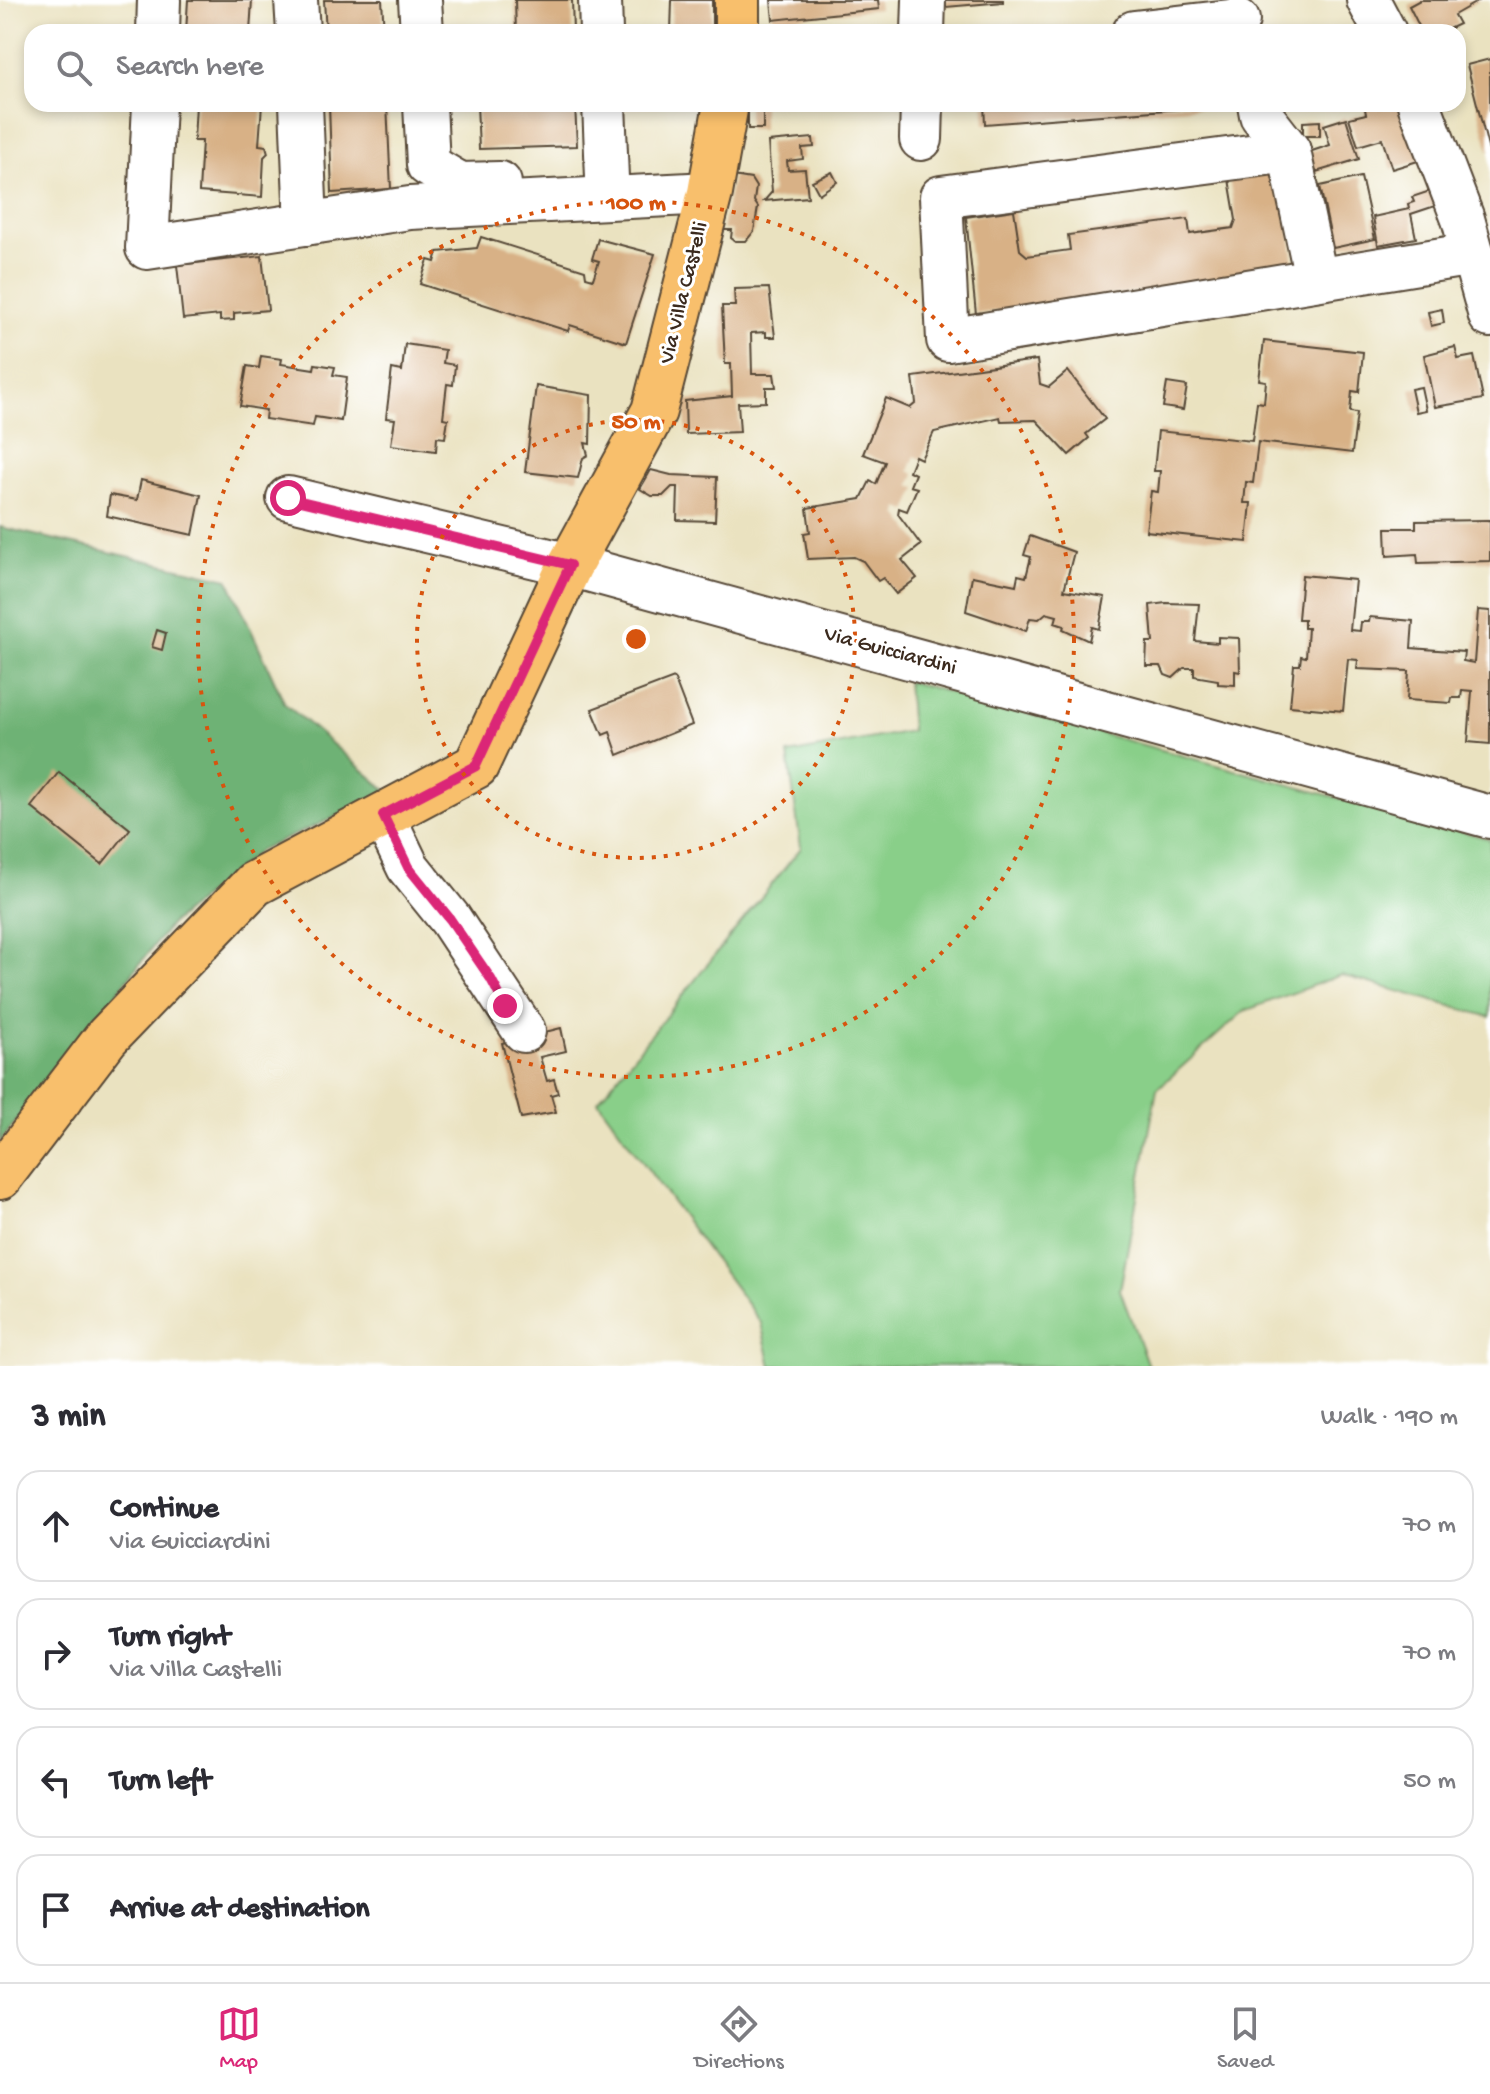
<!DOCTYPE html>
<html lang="en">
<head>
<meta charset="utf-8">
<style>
	:root { --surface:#fff; --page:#f2f2f3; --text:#2b2b33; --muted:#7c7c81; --line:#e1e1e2; --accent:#db2777 }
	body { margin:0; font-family:"Gochi Hand",sans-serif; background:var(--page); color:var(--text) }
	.stop { position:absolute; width:24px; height:24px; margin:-18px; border:6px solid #db2777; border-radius:50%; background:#fff }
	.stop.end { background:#db2777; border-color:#fff; box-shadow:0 2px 8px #0008 }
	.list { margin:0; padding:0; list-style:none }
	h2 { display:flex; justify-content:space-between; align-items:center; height:104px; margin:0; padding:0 32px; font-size:34px }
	h2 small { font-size:26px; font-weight:400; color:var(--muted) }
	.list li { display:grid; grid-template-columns:52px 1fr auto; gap:24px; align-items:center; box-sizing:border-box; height:112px; margin:0 16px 16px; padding:0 16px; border:2px solid var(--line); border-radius:24px }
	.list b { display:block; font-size:30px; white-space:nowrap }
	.list p { margin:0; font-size:26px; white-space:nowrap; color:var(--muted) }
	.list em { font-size:26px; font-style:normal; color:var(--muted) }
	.icon { flex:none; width:44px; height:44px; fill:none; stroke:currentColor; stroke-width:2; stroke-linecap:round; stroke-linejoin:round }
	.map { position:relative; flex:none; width:1490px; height:1366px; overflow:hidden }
	.search { position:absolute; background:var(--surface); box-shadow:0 4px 12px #0003; left:24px; right:24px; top:24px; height:88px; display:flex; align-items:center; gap:20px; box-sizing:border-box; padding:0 28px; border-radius:24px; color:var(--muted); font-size:30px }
	.sheet { height:616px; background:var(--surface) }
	nav { display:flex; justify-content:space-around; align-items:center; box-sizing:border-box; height:112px; border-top:2px solid var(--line); background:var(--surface); font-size:22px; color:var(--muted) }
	nav a { display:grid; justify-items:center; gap:4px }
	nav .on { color:var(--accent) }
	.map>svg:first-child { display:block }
	.green { fill:#89cf89; stroke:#627c54; stroke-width:2 }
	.forest { fill:#6eb275; stroke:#546e4a; stroke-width:2 }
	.building { fill:#d8b186 }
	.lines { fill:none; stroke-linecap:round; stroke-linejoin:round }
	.minor-casing { stroke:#554636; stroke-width:46 }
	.major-casing { stroke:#554636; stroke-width:48 }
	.minor { stroke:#fff; stroke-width:42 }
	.major { stroke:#f8bf6c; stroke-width:44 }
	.route { stroke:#db2777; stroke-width:10 }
	.ring { fill:none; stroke:#d7540e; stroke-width:4; stroke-dasharray:4 8 }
	.labels { text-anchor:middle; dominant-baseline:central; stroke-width:6; stroke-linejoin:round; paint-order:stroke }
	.street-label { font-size:22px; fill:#3b2a1e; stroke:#fff }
	.centre { fill:#d7540e; stroke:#fff; stroke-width:4 }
	.ring-label { font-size:24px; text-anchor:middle; font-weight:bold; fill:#d7540e; stroke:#fff; stroke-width:6; stroke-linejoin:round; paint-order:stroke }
</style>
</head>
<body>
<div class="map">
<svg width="1490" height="1366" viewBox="0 0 1490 1366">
	<rect width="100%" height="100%" fill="#fff"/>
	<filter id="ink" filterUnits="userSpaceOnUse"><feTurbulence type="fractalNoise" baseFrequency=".0125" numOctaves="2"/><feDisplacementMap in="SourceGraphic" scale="16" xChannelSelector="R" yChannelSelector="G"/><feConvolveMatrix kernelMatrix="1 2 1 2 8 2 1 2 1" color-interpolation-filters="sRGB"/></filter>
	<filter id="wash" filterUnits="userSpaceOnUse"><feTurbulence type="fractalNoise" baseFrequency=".006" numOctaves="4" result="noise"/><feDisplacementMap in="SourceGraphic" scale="32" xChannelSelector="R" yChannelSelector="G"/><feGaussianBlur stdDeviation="1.8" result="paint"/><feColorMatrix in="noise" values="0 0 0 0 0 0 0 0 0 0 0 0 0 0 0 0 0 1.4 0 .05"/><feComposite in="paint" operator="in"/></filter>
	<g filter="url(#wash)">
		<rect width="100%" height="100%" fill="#eae2c0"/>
		<!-- green -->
		<polygon class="green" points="907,681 1490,839 1490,1017 1341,975 1244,1011 1157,1089 1120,1290 1148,1366 771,1366 761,1323 598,1101 801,848 788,754 911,731"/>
		<!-- forest -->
		<polygon class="forest" points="0,527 228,579 285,704 390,793 260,850 171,924 0,1142"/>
		<g id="blocks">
			<!-- building -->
			<g class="building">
				<polygon points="188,0 252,0 250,32 186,32"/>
				<polygon points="324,0 382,0 384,32 326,32"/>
				<polygon points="515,0 572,0 573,32 516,32"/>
				<polygon points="672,0 712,0 712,32 671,32"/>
				<polygon points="771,0 878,0 879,9 773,20"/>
				<polygon points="945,0 1003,0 1003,2 946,7"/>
				<polygon points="1420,0 1480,0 1454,15 1459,24 1442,32 1422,32 1409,6"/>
				<polygon points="1490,59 1490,150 1489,151 1467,65"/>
				<polygon points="196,104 262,104 259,145 266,146 268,153 264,157 262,197 199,192 202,141 194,141"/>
				<polygon points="329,104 387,104 391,189 332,193"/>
				<polygon points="477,104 575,104 577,146 479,149"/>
				<polygon points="984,104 1218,104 1218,106 985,124"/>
				<polygon points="1364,104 1399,104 1421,160 1392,169 1382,139 1358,146 1349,118 1366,114"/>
				<rect x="748" y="106" width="15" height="23"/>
				<polygon points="1346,118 1359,159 1316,172 1309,152 1330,145 1324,125"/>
				<polygon points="1320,121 1320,136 1303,136 1303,122"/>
				<polygon points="813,138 814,147 802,148 803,159 787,161 788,170 805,169 808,197 764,201 772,192 768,142"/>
				<polygon points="832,172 837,182 819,194 812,181"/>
				<polygon points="1282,172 1295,270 976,314 966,217 1014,210 1020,250 1027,256 1070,250 1068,235 1188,219 1190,234 1233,228 1236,220 1229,179"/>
				<polygon points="733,176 751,179 756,187 754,201 758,207 754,231 746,241 735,241 731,238 732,230 722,230"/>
				<polygon points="1361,177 1375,239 1333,248 1320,186"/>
				<polygon points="1433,190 1438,205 1411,214 1416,238 1378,245 1373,217 1409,209 1408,204 1414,202 1412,197"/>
				<polygon points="481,237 585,270 586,277 593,279 599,261 592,259 598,239 655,254 626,343 570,325 568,331 420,284 428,260 435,262 438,252 477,248"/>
				<polygon points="262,256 268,310 234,313 234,320 220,321 220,315 183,319 177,265"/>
				<polygon points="769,288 775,337 766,337 766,332 751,333 752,374 774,374 776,387 766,387 766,402 738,403 740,432 686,434 685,401 732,396 731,364 725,364 722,306 735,306 734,289"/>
				<polygon points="1442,309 1444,323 1431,326 1428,312"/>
				<polygon points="1264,341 1363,352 1359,392 1352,391 1350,412 1357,413 1352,453 1258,442 1253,483 1246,482 1244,503 1251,503 1247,542 1146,531 1151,491 1158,492 1160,471 1154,471 1158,431 1252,441 1257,402 1264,403 1266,381 1259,380"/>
				<polygon points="405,344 445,350 443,363 455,365 453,385 447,384 443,418 448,419 445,438 437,437 436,451 391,445 395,419 386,418 392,369 402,371"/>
				<polygon points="1455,347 1458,359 1474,356 1483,399 1435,407 1424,355"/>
				<polygon points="261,356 282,359 281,364 314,369 315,364 335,367 333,375 347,377 341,421 315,417 313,426 265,419 266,410 240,406 247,366 259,368"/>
				<polygon points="1037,360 1040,384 1049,387 1068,371 1105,419 1086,434 1089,438 1069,455 1036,420 1001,421 1000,417 934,432 921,459 915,456 909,471 915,474 910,486 917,488 907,511 899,508 898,514 921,545 902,560 917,578 896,594 883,578 878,581 863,561 854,557 808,559 804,533 810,532 807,508 861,499 870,481 876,484 885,462 863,454 886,398 910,408 916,403 913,377"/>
				<polygon points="1167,383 1187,386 1183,410 1163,407"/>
				<polygon points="536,386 591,395 590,444 585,443 588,455 583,458 578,478 525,472"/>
				<polygon points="1421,387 1426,410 1416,412 1411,389"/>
				<polygon points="651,470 671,475 717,477 715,521 677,520 678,487 672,487 663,496 652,496 640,489"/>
				<polygon points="141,480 201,495 193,535 107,516 110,495 137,500"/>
				<polygon points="1490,520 1490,561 1418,563 1417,554 1387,556 1386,528 1416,528 1416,521"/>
				<polygon points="1030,536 1074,552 1064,590 1105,597 1099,629 1092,627 1089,641 1063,629 1064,626 1055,623 1057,616 1046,613 1039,619 1030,618 1026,631 966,611 972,576 1016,585 1018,575 1026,577 1031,557 1024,555"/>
				<polygon points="1302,575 1355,580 1350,630 1360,631 1361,622 1369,622 1370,617 1413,621 1411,648 1464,652 1463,661 1474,663 1478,610 1490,611 1490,744 1468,742 1472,691 1462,690 1461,698 1452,698 1451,703 1407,700 1409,671 1357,669 1358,660 1348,659 1343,711 1290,706 1294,665 1300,665 1301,656 1306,657 1308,628 1304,628 1304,619 1298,619"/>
				<polygon points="1166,603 1199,604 1195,641 1218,643 1218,637 1239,638 1240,672 1235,671 1235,685 1218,684 1218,680 1194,676 1194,668 1184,668 1173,678 1165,675 1161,666 1146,666 1147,642 1153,642 1150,605"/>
				<polygon points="157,630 166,633 162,650 152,647"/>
				<polygon points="674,678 692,725 618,755 610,732 603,735 592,709"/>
				<polygon points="59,772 130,829 102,864 31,807"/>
				<polygon points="561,1028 566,1051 540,1057 547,1081 554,1079 558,1093 551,1095 556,1112 521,1118 502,1043"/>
			</g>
		</g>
	</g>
	<g filter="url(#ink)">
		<use href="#blocks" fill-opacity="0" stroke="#554636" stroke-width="2"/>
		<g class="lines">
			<defs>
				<g id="minor">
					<polyline points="296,0 298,32"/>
					<polyline points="420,0 422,32"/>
					<polyline points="600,0 601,32"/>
					<polyline points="1368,0 1385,32"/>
					<polyline points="158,32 159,0"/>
					<polyline points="923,32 924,0"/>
					<polyline points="1134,32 1238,20"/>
					<polyline points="154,104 147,248 410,208 710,193"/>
					<polyline points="301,104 306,224"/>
					<polyline points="425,104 428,165 460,184 500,183"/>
					<polyline points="604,104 607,178"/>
					<polyline points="1259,104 1261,115 1289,151 1316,278"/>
					<polyline points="1419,104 1463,219 1490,316"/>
					<polyline points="921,139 922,104"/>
					<polyline points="1289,151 941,197 948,340 1473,254"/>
					<polyline points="288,498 570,565 1490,817"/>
					<polyline points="383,815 408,867 450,919 524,1031"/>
				</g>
				<g id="major">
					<polyline points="737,32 737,0"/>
					<polyline points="0,1177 107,1037 254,884 476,766 570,565 654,411 710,193 726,104"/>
				</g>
			</defs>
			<!-- minor casing -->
			<use href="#minor" class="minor-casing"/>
			<!-- major casing -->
			<use href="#major" class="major-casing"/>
			<!-- minor -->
			<use href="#minor" class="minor"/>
			<!-- major -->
			<use href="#major" class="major"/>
		</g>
	</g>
	<g class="lines" filter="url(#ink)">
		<!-- route -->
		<polyline class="route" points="288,498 570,565 476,766 383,815 408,867 450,919 491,979 505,1006"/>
	</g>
	<!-- distance rings -->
	<g class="ring">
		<circle cx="636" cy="639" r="219"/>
		<circle cx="636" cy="639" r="438"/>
	</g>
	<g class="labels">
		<!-- street labels -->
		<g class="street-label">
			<text transform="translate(685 293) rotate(-76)">Via Villa Castelli</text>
			<text transform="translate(890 652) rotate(15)">Via Guicciardini</text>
		</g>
	</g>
	<circle cx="636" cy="639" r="12" class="centre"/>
	<g class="ring-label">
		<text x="636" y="209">100 m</text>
		<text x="636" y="428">50 m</text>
	</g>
</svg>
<div class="stop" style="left:288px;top:498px"></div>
<div class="stop end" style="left:505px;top:1006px"></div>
<div class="search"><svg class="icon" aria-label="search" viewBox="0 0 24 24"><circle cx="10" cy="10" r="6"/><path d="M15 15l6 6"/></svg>Search here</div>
</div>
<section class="sheet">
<h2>3 min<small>Walk · 190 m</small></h2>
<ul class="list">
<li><svg class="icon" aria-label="ahead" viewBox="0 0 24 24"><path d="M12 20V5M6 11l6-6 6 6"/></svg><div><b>Continue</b><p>Via Guicciardini</p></div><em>70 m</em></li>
<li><svg class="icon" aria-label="right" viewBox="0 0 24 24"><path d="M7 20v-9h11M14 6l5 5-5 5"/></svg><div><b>Turn right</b><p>Via Villa Castelli</p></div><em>70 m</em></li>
<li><svg class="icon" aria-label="left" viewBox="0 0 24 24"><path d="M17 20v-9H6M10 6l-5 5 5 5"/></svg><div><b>Turn left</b></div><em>50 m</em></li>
<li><svg class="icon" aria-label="arrive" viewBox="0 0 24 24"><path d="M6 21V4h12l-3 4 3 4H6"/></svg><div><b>Arrive at destination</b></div></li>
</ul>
</section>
<nav>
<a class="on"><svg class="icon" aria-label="map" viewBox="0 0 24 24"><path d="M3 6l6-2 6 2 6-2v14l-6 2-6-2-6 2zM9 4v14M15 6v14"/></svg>Map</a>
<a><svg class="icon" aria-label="directions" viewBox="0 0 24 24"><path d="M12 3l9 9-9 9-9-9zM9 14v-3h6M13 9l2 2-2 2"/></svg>Directions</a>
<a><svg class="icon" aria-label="saved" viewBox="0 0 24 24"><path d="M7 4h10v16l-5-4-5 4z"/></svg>Saved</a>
</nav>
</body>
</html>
